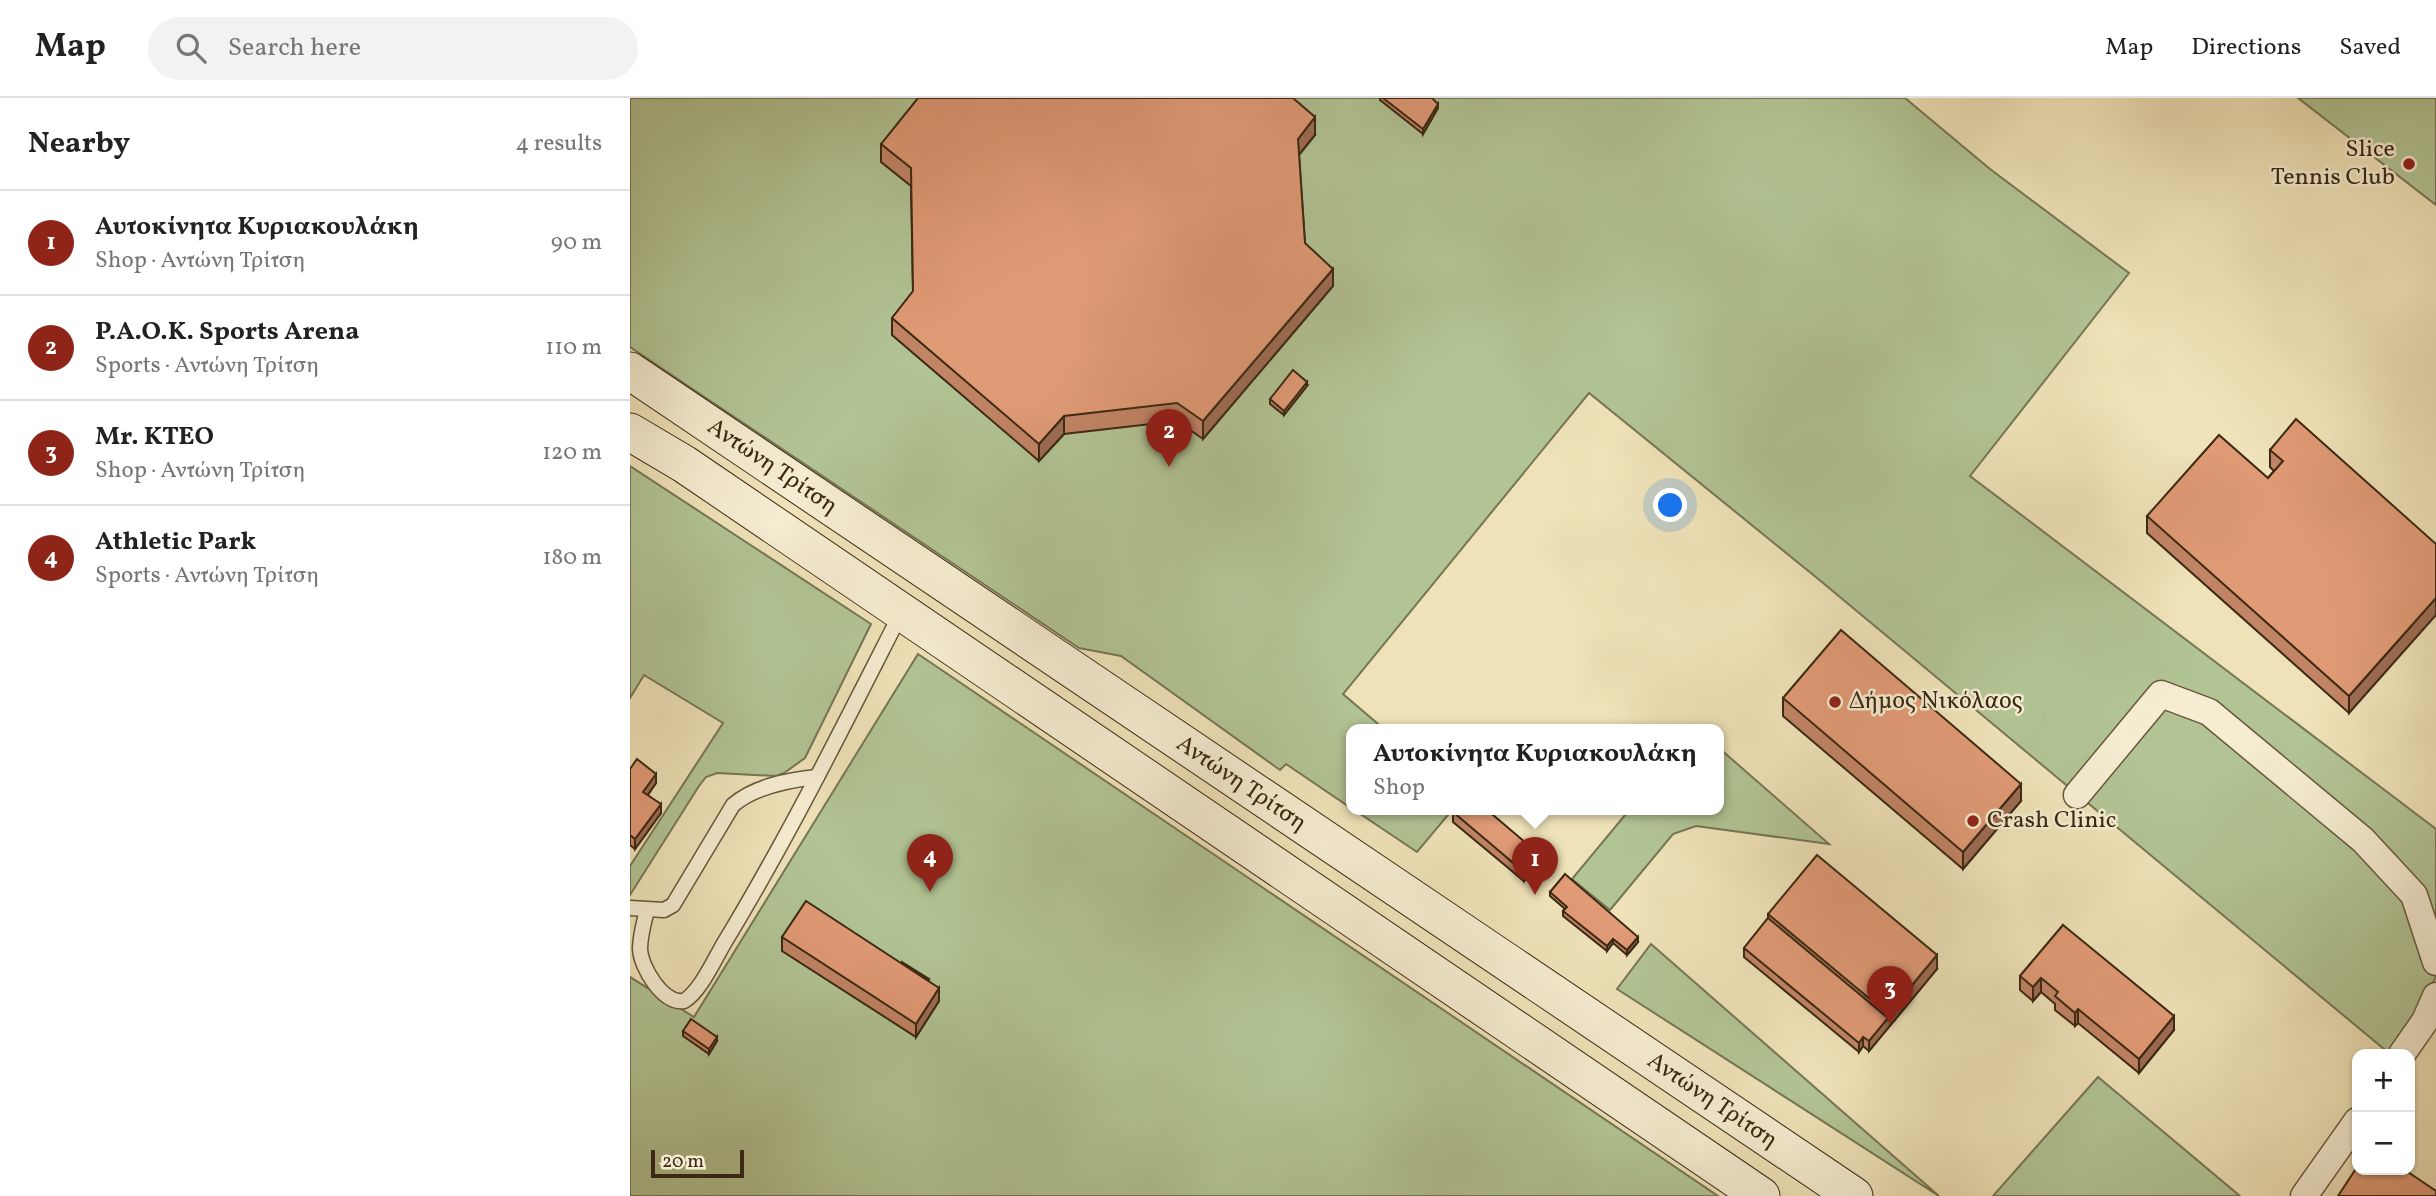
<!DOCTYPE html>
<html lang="en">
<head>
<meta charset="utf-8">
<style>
	:root { --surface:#fff; --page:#f2f2f2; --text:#222; --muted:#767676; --line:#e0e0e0; --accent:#8f2418 }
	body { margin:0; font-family:Vollkorn,serif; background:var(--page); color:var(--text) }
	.controls { position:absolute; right:21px; bottom:21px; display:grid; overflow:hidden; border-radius:14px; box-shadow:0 2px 5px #0004 }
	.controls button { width:63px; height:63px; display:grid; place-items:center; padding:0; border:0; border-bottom:2px solid var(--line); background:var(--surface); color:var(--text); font:35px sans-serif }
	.scale { position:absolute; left:21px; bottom:18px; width:93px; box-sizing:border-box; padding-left:7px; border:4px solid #3b2913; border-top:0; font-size:19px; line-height:24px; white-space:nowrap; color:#3b2913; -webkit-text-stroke:5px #f5ecd1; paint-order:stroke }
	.you { position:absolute; left:1041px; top:408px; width:24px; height:24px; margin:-18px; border:5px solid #fff; border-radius:50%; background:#1a73e8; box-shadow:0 0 0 10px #1a73e833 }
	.badge { display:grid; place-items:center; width:46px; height:46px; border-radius:50%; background:var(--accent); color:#fff; font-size:23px; font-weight:700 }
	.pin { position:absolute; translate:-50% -58px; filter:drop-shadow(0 2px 4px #0008) }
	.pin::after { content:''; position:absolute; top:37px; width:24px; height:21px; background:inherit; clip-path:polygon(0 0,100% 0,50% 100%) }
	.popup { position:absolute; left:716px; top:626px; width:378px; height:91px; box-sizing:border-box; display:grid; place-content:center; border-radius:14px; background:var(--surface); filter:drop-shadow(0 2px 5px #0005); font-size:23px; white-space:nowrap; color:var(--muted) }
	.popup b { font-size:26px; color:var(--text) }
	.popup::after { content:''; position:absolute; left:50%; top:100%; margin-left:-14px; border:14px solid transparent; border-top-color:var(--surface) }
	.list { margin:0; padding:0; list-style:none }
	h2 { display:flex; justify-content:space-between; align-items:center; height:91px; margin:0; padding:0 28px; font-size:30px }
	h2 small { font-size:23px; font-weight:400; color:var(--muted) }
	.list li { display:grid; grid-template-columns:46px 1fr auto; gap:21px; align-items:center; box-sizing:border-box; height:105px; padding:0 28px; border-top:2px solid var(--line) }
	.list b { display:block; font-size:26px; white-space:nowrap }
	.list p { margin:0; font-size:23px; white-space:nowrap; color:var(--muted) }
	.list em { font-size:23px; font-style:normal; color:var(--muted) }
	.icon { flex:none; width:38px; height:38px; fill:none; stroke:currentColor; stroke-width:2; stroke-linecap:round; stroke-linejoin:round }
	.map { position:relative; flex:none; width:1806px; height:1098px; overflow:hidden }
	header { display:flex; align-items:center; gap:42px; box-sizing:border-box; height:98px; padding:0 35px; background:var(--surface); border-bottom:2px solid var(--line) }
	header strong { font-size:33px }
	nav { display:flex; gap:38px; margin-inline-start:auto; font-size:24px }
	.search { width:490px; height:63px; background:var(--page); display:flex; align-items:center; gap:18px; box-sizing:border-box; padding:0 24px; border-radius:38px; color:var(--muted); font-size:26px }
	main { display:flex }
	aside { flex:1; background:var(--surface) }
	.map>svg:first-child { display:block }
	.green { fill:#b2c494; stroke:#767654; stroke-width:2 }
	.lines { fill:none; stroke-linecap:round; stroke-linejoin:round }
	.lane-casing { stroke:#68573c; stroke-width:17 }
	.street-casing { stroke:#68573c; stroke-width:29 }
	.secondary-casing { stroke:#3b2913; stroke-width:39 }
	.lane { stroke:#f5ecd1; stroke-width:14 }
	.street { stroke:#f5ecd1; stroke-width:26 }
	.secondary { stroke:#f5ecd1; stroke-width:37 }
	.wall { fill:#c18465; stroke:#3b2913; stroke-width:2 }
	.shaded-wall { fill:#9d6c53; stroke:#3b2913; stroke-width:2 }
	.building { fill:#e09a76; stroke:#3b2913; stroke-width:2 }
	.poi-dot { fill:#8f2418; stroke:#f5ecd1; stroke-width:2.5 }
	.labels { text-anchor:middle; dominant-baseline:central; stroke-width:5; stroke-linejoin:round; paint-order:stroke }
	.poi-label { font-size:24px; fill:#3b2913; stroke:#f5ecd1; text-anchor:start }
	.street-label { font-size:24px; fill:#3b2913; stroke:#f5ecd1 }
</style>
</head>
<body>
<header>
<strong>Map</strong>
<div class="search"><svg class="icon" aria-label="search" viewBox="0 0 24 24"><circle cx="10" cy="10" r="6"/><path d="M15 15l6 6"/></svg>Search here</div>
<nav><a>Map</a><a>Directions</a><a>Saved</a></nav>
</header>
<main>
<aside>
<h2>Nearby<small>4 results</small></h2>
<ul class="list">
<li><span class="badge">1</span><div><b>Αυτοκίνητα Κυριακουλάκη</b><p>Shop · Αντώνη Τρίτση</p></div><em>90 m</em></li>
<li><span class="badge">2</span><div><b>P.A.O.K. Sports Arena</b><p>Sports · Αντώνη Τρίτση</p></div><em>110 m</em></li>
<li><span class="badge">3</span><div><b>Mr. KTEO</b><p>Shop · Αντώνη Τρίτση</p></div><em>120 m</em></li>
<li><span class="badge">4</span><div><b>Athletic Park</b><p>Sports · Αντώνη Τρίτση</p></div><em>180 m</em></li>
</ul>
</aside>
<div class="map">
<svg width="1806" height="1098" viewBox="0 0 1806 1098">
	<rect width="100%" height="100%" fill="#efe2b8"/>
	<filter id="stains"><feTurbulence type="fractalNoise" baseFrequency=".00286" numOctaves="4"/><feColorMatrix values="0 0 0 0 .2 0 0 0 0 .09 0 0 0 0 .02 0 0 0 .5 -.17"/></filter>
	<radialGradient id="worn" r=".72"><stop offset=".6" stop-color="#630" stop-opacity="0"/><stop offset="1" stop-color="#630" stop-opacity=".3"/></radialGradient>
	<!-- green -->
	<g class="green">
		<polygon points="0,0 1275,0 1360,71 1499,175 1340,378 1806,731 1806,879 1763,956 1760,956 1187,480 959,295 713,596 754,631 721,631 721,710 656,666 650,672 491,558 449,550 0,249"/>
		<polygon points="1668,0 1806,0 1806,107"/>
		<polygon points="0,368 241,526 175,660 154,675 146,678 87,675 76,679 69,688 0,797 0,768 93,625 14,577 0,600"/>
		<polygon points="288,556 1088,1098 0,1098 0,879 64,919"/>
		<polygon points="1089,650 1199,746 1066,728 1043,736 980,812 942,781 1000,711 1089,711"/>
		<polygon points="723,711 823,711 787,754"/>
		<polygon points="1021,846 1309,1098 987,891"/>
		<polygon points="1468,979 1610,1098 1363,1098"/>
	</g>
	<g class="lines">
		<defs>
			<g id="lane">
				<path d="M 0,810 L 34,812 L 43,807 L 103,707 C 125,688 159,682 187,679"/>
				<path d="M 17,812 C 14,824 10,838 10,851 C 11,870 33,906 54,903 C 71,893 86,858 96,842 C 160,736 215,625 271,515"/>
			</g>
			<g id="street">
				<polyline points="1447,697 1531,596 1579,614 1733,742 1784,797 1806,864"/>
				<polyline points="1772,956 1795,923 1806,898"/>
				<polyline points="1674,1098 1727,1023"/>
			</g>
			<g id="secondary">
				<polyline points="0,273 1224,1098"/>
				<polyline points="0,334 54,366 1131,1098"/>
			</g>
		</defs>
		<!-- lane casing -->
		<use href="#lane" class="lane-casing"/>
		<!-- street casing -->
		<use href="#street" class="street-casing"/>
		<!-- secondary casing -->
		<use href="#secondary" class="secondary-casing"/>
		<!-- lane -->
		<use href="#lane" class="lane"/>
		<!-- street -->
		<use href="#street" class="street"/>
		<!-- secondary -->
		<use href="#secondary" class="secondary"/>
	</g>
	<!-- wall -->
	<g class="wall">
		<polygon points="750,0 802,0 808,10 793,36 750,2"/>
		<polygon points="685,37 669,57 675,145 703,188 573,341 547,323 434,336 409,363 262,237 262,220 283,194 281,88 251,64 251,46"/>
		<polygon points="677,288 654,317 640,306 640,301"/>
		<polygon points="1640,352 1806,446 1719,615 1517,435 1517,418 1638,380 1644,373 1640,369"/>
		<polygon points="1153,600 1391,703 1333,771 1153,618"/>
		<polygon points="0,671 26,685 18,697 31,715 5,751 0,747"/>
		<polygon points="823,714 909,765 894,783 823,724"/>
		<polygon points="920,794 1008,844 997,857 983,845 977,853 933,818 933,813 935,811 920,798"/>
		<polygon points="1138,816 1307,871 1239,953 1233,948 1229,954 1114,859 1114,850 1138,820"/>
		<polygon points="1433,827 1544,932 1509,975 1448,925 1445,928 1425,912 1425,906 1411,894 1403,903 1390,892 1390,878"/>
		<polygon points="152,839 299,883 309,903 286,939 152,853"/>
		<polygon points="53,933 87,943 79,956 53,938"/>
	</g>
	<!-- shaded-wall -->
	<g class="shaded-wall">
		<polygon points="808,6 808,10 793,36 793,31"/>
		<polygon points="685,19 685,37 668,58 668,41"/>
		<polygon points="703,171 703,188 573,341 573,323"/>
		<polygon points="677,284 677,288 654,317 654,313"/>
		<polygon points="434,318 434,336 409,363 409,346"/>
		<polygon points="1806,500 1806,517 1719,615 1719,598"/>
		<polygon points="26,676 26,685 13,703 13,694"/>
		<polygon points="1391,686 1391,703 1333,771 1333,754"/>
		<polygon points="31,706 31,715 5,751 5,741"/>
		<polygon points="909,756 909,765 894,783 894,774"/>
		<polygon points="1008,839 1008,844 997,857 997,852"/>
		<polygon points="983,841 983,845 977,853 977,848"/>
		<polygon points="1307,857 1307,871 1239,953 1239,943 1258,920 1258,916"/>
		<polygon points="1411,880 1411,894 1403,903 1403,889"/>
		<polygon points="309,890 309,903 286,939 286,926"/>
		<polygon points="1448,911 1448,925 1445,928 1445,915"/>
		<polygon points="1544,918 1544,932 1509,975 1509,961"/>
		<polygon points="87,939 87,943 79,956 79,951"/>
		<polygon points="1233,939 1233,948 1229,954 1229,945"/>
	</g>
	<!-- building -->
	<g class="building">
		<polygon points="288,0 663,0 685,19 668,41 675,145 703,171 573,323 547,305 434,318 409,346 262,220 283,193 281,70 251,46"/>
		<polygon points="753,0 802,0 808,6 793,31"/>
		<polygon points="663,272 677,284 654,313 640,301"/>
		<polygon points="1666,321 1806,446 1806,500 1719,598 1517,418 1589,337 1638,380 1653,363 1640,352"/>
		<polygon points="1211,532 1391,686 1333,754 1153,600"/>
		<polygon points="7,661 26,676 13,694 31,706 5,741 0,737 0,671"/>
		<polygon points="826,711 856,711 909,756 894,774 823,714"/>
		<polygon points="1187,757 1307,857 1258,916 1138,816"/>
		<polygon points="935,776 1008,839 997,852 983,841 977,848 933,813 937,809 920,794"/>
		<polygon points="176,803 309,890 286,926 152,839"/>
		<polygon points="1138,820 1258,920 1239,943 1233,939 1229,945 1114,850"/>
		<polygon points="1433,827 1544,918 1509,961 1448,911 1445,915 1425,898 1428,894 1411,880 1403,889 1390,878"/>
		<polygon points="272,864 299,881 298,882 272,865"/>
		<polygon points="61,921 87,939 79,951 53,933"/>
		<polygon points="1727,1069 1727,1072 1775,1072 1806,1093 1806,1098 1708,1098"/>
	</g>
	<!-- markers -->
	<g class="poi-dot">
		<circle cx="1779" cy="66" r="7"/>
		<circle cx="1205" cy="604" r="7"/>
		<circle cx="1343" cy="723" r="7"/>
	</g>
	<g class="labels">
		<!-- poi labels -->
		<g class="poi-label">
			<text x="1765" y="52" text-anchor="end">Slice<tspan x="1765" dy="28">Tennis Club</tspan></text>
			<text x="1219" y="604">Δήμος Νικόλαος</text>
			<text x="1357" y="723">Crash Clinic</text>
		</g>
		<!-- street labels -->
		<g class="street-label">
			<text transform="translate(142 369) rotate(34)">Αντώνη Τρίτση</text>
			<text transform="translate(611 686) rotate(34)">Αντώνη Τρίτση</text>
			<text transform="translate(1082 1003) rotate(34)">Αντώνη Τρίτση</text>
		</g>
	</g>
	<rect width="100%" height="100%" filter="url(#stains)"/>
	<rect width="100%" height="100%" fill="url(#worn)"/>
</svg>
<div class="controls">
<button>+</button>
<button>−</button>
</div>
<div class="scale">20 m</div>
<div class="you"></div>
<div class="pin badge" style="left:905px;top:797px">1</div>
<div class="popup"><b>Αυτοκίνητα Κυριακουλάκη</b>Shop</div>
<div class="pin badge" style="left:539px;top:369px">2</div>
<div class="pin badge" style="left:1260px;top:926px">3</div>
<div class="pin badge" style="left:300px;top:794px">4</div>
</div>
</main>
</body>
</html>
